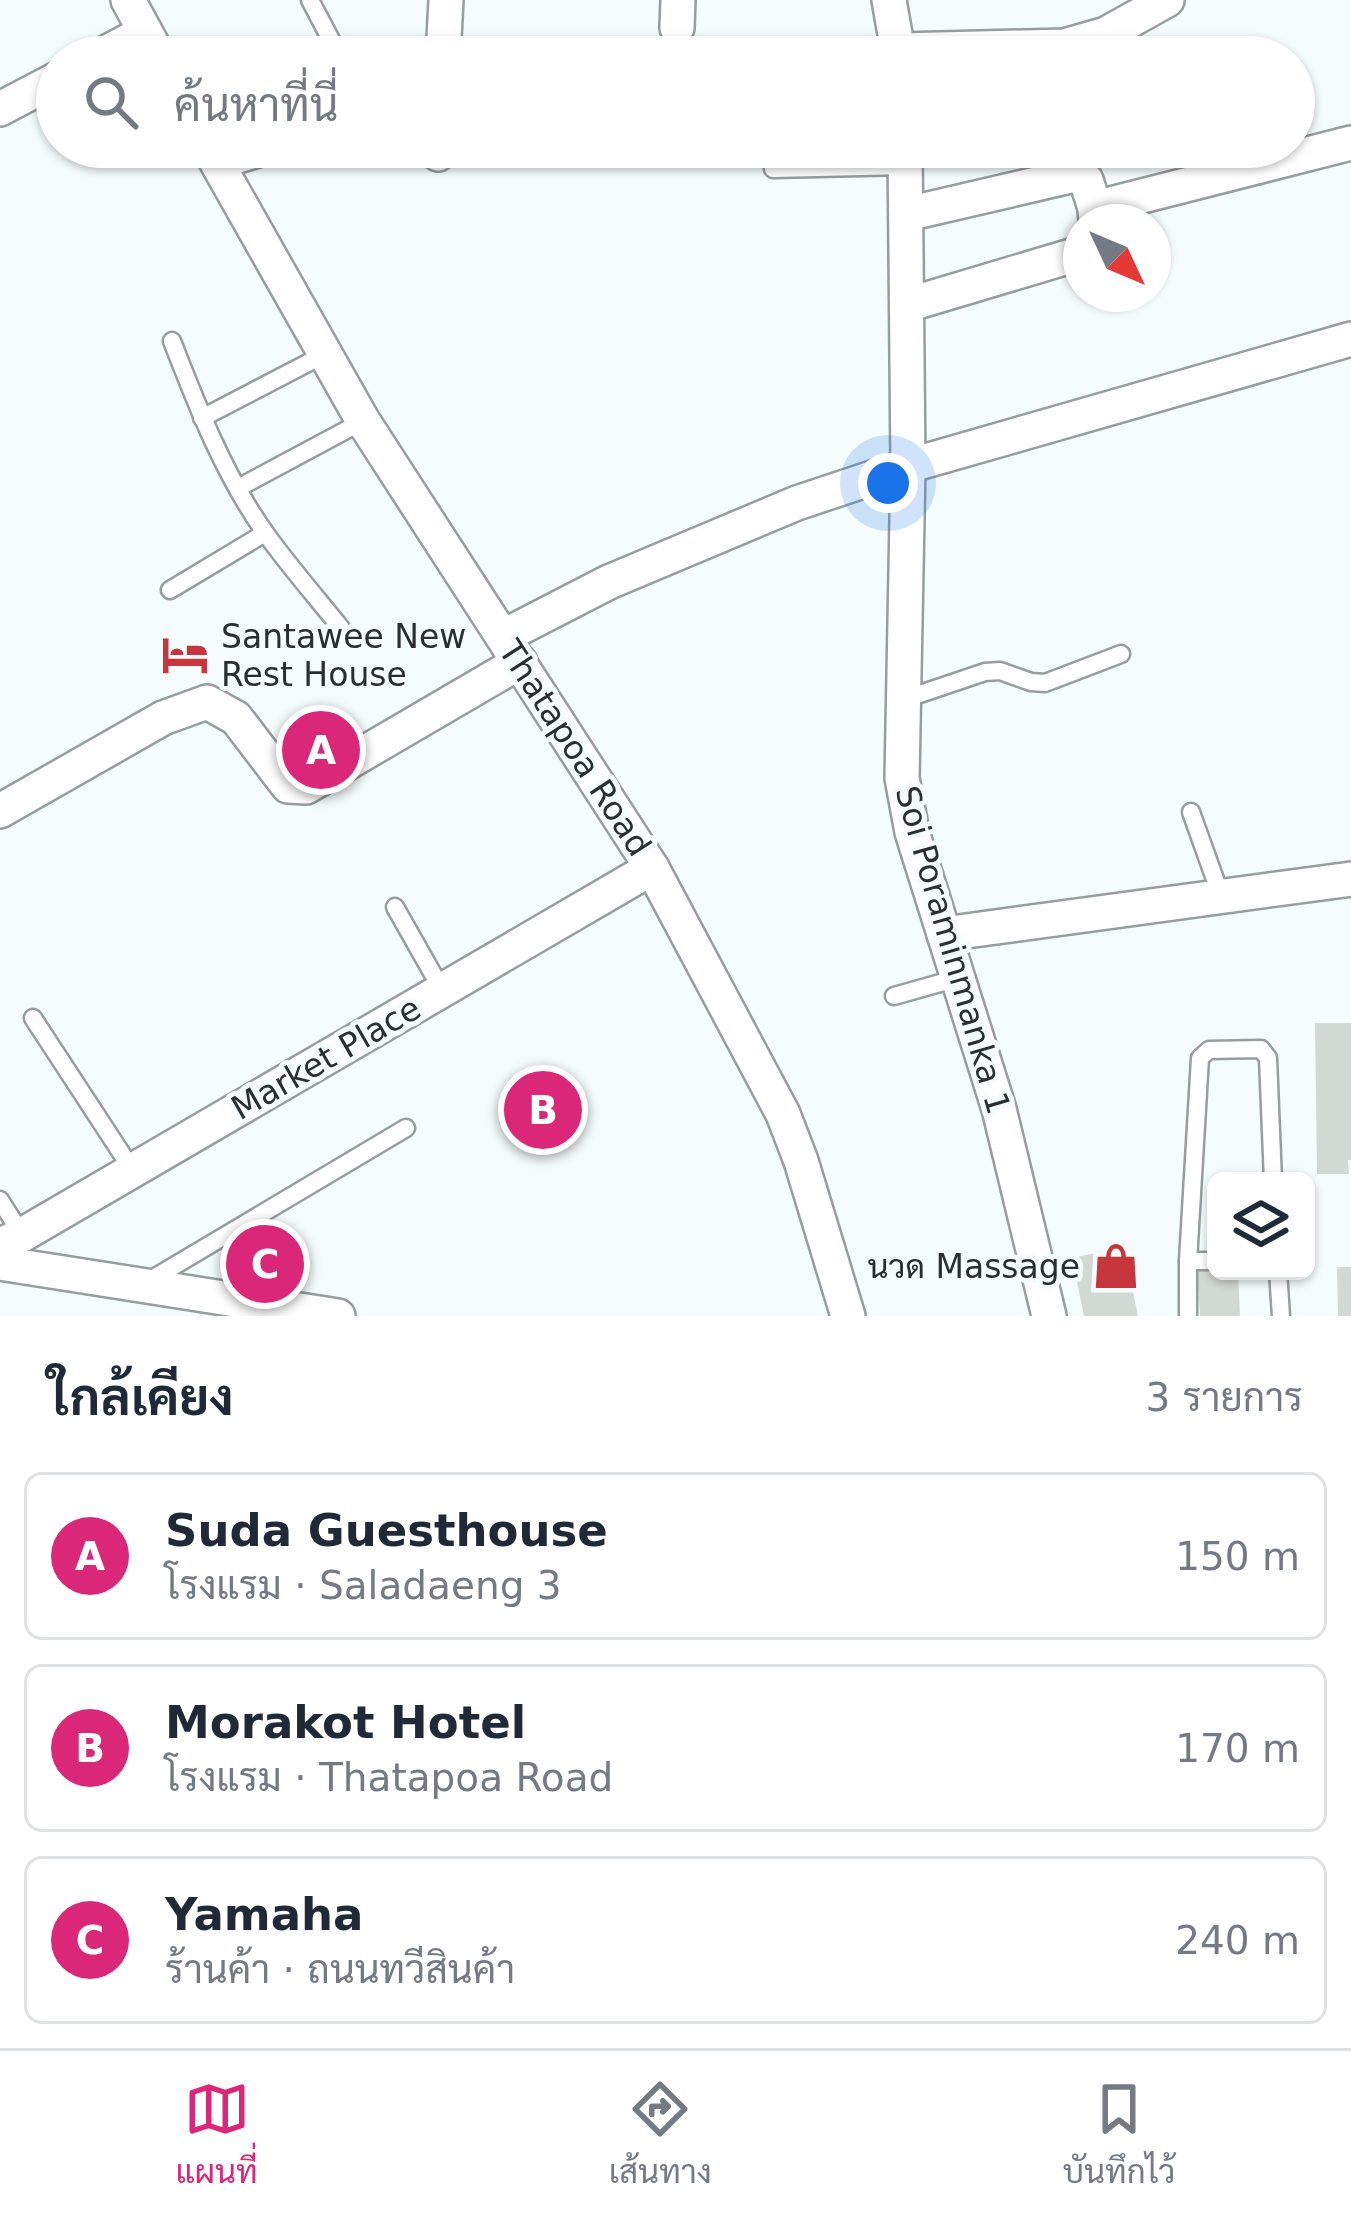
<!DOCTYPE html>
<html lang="th">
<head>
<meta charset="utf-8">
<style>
	:root { --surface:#fff; --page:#f2f2f3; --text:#1f2937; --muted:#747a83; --line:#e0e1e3; --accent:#db2777 }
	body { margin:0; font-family:"DejaVu Sans",Sarabun,sans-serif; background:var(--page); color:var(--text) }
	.controls { position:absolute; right:36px; bottom:36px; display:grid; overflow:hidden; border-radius:18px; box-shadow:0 3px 9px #0004 }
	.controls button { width:108px; height:108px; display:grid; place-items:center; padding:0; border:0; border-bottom:3px solid var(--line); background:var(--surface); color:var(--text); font:60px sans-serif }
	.compass { position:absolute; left:1063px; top:204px; width:108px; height:108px; border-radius:50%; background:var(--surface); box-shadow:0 3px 9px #0004; rotate:134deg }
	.you { position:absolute; left:888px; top:483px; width:42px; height:42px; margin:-30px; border:9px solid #fff; border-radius:50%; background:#1a73e8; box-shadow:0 0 0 18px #1a73e833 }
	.badge { display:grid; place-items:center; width:78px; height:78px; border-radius:50%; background:var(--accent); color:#fff; font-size:39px; font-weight:700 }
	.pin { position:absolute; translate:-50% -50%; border:6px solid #fff; box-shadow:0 3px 12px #0006 }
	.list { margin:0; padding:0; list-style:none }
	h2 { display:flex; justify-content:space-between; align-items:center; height:156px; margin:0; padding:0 48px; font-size:51px }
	h2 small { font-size:39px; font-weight:400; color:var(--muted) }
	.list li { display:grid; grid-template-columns:78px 1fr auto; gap:36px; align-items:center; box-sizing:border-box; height:168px; margin:0 24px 24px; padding:0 24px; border:3px solid var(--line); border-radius:18px }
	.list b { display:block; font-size:45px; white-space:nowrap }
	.list p { margin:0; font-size:39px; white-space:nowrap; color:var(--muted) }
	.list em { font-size:39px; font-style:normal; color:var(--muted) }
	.icon { flex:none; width:66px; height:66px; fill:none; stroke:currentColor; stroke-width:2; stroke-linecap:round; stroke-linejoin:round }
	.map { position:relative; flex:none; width:1351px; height:1316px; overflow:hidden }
	.search { position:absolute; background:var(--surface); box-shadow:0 3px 9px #0004; left:36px; right:36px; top:36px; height:132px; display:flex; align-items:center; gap:30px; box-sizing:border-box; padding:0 42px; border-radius:66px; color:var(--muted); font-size:45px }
	.sheet { height:732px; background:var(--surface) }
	nav { display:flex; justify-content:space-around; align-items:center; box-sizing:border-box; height:168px; border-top:3px solid var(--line); background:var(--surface); font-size:33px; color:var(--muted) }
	nav a { display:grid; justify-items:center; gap:6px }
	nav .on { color:var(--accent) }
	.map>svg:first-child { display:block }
	.building { fill:#d2d8d3 }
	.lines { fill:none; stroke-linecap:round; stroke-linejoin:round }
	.lane-casing { stroke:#969e9d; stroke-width:21 }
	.street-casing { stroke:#969e9d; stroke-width:38 }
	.lane { stroke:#fff; stroke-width:16 }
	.street { stroke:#fff; stroke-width:33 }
	.labels { text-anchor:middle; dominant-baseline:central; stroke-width:10; stroke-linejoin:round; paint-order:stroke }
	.poi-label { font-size:33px; fill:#2b2e2e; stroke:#f5fdfc; text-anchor:start }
	.street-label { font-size:33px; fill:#2b2e2e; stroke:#f5fdfc }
</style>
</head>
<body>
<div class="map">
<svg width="1351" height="1316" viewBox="0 0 1351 1316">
	<rect width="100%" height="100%" fill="#f5fdfc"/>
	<!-- building -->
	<g class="building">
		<polygon points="1315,1023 1351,1023 1351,1160 1348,1160 1349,1174 1317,1174"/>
		<polygon points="1124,1247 1138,1316 1084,1316 1072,1258"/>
		<polygon points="1337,1267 1351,1267 1351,1316 1338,1316"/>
		<polygon points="1216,1269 1238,1271 1240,1316 1200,1316 1197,1270"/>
	</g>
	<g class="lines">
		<defs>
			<g id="lane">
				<polyline points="310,0 340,57"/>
				<polyline points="773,169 906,166"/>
				<polyline points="221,170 297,147"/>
				<path d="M 172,341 C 198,408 224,475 266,534 C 289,566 316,597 341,628"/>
				<polyline points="202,418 325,354"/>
				<polyline points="238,488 363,421"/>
				<polyline points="170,590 265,533"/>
				<polyline points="902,700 985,672 1000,671 1031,682 1045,683 1121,654"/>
				<polyline points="1191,812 1221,896"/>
				<polyline points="395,907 442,990"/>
				<polyline points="894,996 958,978"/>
				<polyline points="33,1018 133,1171"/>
				<polyline points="0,1200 22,1235"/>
				<polyline points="1188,1261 1216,1261"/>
				<polyline points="1278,1271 1281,1316"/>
				<polyline points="147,1282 406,1128"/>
				<polyline points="1188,1316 1188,1261 1200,1058 1209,1050 1261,1049 1268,1058 1273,1181"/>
			</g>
			<g id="street">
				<polyline points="128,0 159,57"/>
				<polyline points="889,0 899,57"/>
				<polyline points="677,28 678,0"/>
				<polyline points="899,50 1064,46 1106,34 1167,0"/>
				<polyline points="98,57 145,32"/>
				<polyline points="443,57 446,0"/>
				<polyline points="0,109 57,79"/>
				<polyline points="208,147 363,421 652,868 783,1114 801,1161 848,1316"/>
				<polyline points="905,147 908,466 902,778 912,832 999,1109 1049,1316"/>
				<polyline points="438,154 439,147"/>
				<polyline points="907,214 1079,174 1086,180 1095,208"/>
				<polyline points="1096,222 1095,208 1351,143"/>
				<polyline points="907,305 1081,253"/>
				<polyline points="504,636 609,582 797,503 908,466 1351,339"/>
				<polyline points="0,811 163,718 207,702 236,718 288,786 306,787 520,662"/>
				<polyline points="944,934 1351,879"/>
				<polyline points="0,1245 22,1235 652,868"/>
				<polyline points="0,1263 338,1316"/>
			</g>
		</defs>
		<!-- lane casing -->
		<use href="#lane" class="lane-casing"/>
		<!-- street casing -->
		<use href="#street" class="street-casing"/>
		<!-- lane -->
		<use href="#lane" class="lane"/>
		<!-- street -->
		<use href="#street" class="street"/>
	</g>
	<!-- icons -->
	<defs>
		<symbol id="hotel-bare" viewBox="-9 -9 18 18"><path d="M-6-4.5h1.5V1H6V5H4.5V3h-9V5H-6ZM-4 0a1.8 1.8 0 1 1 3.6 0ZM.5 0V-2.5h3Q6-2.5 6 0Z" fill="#c6363c" stroke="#f5fdfc" stroke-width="2.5" paint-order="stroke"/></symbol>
		<symbol id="shop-bare" viewBox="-9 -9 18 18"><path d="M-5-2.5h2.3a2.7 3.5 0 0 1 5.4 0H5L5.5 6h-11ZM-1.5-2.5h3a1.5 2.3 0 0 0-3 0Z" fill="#c6363c" stroke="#f5fdfc" stroke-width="2.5" paint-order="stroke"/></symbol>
	</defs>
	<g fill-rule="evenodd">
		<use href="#hotel-bare" x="152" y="622" width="66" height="66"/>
		<use href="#shop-bare" x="1083" y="1233" width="66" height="66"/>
	</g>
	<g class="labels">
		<!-- poi labels -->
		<g class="poi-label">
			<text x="221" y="636">Santawee New<tspan x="221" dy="38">Rest House</tspan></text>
			<text x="1080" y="1266" text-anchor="end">นวด Massage</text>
		</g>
		<!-- street labels -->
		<g class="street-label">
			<text transform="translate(575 748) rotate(57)">Thatapoa Road</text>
			<text transform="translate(953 950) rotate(74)">Soi Poraminmanka 1</text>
			<text transform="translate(326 1058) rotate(-30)">Market Place</text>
		</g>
	</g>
</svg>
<div class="controls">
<button><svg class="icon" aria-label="layers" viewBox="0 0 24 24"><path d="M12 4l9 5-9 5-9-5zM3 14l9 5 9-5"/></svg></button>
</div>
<svg class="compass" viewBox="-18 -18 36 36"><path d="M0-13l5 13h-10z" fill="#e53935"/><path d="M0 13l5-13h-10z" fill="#747a83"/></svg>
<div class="you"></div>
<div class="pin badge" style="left:321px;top:750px">A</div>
<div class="pin badge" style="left:543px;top:1110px">B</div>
<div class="pin badge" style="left:265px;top:1264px">C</div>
<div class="search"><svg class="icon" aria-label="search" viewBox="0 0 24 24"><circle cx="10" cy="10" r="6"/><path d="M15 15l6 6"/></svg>ค้นหาที่นี่</div>
</div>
<section class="sheet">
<h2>ใกล้เคียง<small>3 รายการ</small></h2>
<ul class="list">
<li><span class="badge">A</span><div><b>Suda Guesthouse</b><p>โรงแรม · Saladaeng 3</p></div><em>150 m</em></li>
<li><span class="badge">B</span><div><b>Morakot Hotel</b><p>โรงแรม · Thatapoa Road</p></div><em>170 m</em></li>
<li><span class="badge">C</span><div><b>Yamaha</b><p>ร้านค้า · ถนนทวีสินค้า</p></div><em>240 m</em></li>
</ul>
</section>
<nav>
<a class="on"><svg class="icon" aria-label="map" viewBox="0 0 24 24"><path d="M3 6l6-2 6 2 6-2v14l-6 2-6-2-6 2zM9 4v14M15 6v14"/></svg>แผนที่</a>
<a><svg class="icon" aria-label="directions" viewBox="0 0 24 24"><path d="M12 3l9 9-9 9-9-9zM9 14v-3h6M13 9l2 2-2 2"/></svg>เส้นทาง</a>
<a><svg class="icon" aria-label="saved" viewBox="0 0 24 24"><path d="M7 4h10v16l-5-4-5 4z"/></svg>บันทึกไว้</a>
</nav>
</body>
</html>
